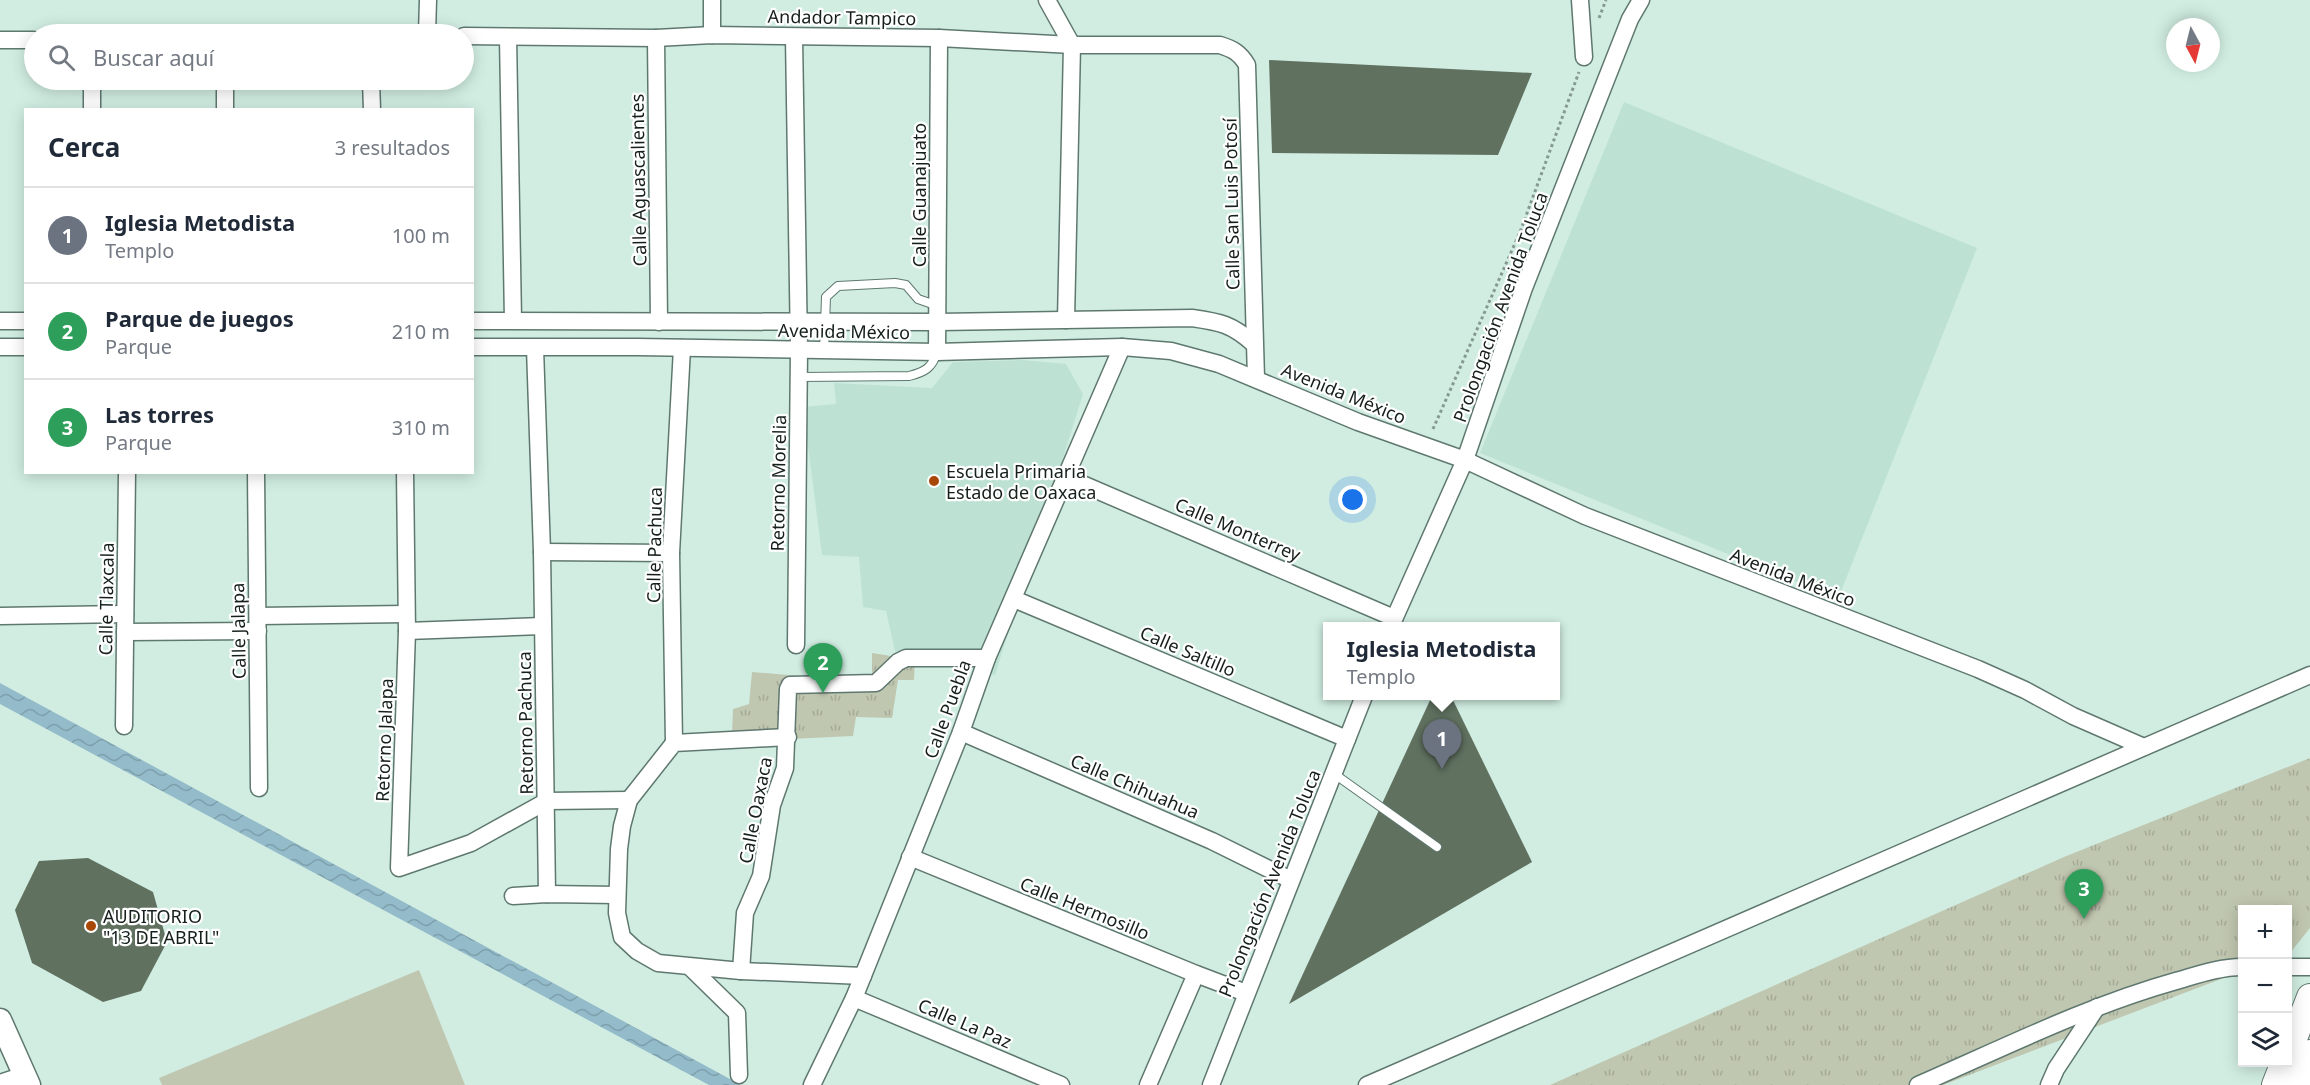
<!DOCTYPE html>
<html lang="es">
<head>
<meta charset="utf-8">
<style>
	:root { --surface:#fff; --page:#f2f2f3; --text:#1f2937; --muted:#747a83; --line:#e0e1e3; --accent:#2563eb }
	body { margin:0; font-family:"Noto Sans",sans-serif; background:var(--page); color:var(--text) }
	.controls { position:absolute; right:18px; bottom:18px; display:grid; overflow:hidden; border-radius:0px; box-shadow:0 3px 15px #0003 }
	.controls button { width:54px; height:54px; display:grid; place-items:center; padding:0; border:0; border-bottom:2px solid var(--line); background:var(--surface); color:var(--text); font:30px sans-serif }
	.compass { position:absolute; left:2166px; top:18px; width:54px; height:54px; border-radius:50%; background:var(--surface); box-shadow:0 3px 15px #0003; rotate:173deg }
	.you { position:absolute; left:1353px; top:500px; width:21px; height:21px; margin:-15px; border:4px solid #fff; border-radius:50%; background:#1a73e8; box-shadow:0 0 0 9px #1a73e833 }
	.badge { display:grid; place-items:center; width:39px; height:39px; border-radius:50%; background:var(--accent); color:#fff; font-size:20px; font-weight:700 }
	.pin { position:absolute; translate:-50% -50px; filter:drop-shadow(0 2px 3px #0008) }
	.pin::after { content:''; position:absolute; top:32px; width:21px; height:18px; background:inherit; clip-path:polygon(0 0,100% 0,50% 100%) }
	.popup { position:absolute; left:1323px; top:622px; width:237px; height:78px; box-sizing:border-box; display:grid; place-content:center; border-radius:0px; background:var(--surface); filter:drop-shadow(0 2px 4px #0005); font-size:20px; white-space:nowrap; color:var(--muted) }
	.popup b { font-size:22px; color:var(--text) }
	.popup::after { content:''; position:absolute; left:50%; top:100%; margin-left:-12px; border:12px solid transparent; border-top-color:var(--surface) }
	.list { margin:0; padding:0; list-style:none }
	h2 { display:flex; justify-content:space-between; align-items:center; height:78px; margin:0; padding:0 24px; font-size:26px }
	h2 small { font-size:20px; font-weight:400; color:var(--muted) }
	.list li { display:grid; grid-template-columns:39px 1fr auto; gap:18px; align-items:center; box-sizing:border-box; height:96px; padding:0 24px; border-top:2px solid var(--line) }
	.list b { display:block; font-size:22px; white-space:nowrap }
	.list p { margin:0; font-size:20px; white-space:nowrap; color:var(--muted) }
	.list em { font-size:20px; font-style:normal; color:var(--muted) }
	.icon { flex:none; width:33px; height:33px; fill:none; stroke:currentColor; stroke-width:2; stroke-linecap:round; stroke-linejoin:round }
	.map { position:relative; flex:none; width:2310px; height:1085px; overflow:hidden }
	.search { position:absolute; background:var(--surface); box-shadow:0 3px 15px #0003; left:24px; top:24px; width:450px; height:66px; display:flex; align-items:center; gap:15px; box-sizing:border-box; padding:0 21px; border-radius:33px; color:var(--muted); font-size:22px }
	.panel { position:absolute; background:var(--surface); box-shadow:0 3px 15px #0003; left:24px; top:108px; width:450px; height:366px; border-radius:0px }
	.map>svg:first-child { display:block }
	.built { fill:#bde2d4 }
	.park { fill:url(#park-tufts) }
	.garden { fill:#c0c7b0 }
	.water { fill:url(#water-waves) }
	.building { fill:#607160 }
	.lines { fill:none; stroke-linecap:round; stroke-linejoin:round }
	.lane-casing { stroke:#5f786f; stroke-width:10 }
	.street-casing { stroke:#5f786f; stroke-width:19 }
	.secondary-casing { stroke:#5f786f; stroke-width:25 }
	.primary-casing { stroke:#5f786f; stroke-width:28 }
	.path { stroke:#859991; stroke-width:3; stroke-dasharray:3 3; stroke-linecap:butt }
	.lane { stroke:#fff; stroke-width:8 }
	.street { stroke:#fff; stroke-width:16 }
	.secondary { stroke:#fff; stroke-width:22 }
	.primary { stroke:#fff; stroke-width:26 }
	.poi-dot { fill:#a94806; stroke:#fff; stroke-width:2 }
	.labels { text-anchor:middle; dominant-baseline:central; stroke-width:4.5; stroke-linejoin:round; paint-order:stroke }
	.street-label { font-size:18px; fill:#151f1b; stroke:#fff }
	.poi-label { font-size:18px; fill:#151f1b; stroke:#fff; text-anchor:start }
</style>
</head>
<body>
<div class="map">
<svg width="2310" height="1085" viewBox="0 0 2310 1085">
	<defs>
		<pattern id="park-tufts" width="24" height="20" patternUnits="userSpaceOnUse" patternTransform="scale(1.5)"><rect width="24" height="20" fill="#c0c7b0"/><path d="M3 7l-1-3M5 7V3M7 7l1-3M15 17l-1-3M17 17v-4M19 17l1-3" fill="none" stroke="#a4aa97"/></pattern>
		<pattern id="water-waves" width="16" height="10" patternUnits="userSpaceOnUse" patternTransform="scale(1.5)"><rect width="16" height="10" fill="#93bbc9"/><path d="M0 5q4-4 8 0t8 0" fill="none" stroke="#7ea0ac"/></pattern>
	</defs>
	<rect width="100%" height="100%" fill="#d1ede2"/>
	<!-- built -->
	<g class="built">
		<polygon points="1624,102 1977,248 1838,599 1480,453"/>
		<polygon points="1023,360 1066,364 1083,394 995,675 926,654 895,651 886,611 863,607 859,557 822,555 803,407 836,404 834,383 932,388 953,362"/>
	</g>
	<!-- park -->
	<g class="park">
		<polygon points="872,653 915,660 914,680 898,680 892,718 856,717 853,736 791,739 732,737 733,709 749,704 752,672 872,682"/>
		<polygon points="2310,758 2310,928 2290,953 2288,954 2288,910 2242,910 2242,971 1943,1085 1550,1085 2064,857"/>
	</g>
	<!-- garden -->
	<polygon class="garden" points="419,970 465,1085 162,1085 159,1078"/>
	<!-- water -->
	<polygon class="water" points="0,683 741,1085 709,1085 0,704"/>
	<!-- building -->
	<g class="building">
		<polygon points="1269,60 1532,73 1498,155 1272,153"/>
		<polygon points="1432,696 1451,696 1532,862 1289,1004"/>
		<polygon points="88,858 153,892 167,942 141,991 103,1002 32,963 15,910 39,861"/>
	</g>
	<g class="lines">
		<defs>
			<g id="lane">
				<polyline points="824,351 826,297 838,286 895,283 906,285 918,299 938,306"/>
				<path d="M 799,377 L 909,376 C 925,372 932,368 937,352"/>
				<polyline points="1333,773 1437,847"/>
			</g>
			<g id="street">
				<polyline points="712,0 712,35"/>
				<polyline points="1047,0 1072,45 1066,320"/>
				<polyline points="1580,0 1584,57"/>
				<polyline points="356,34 424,34"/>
				<polyline points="427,34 428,0"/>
				<path d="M 464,36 L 656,38 L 712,35 L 939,38 L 1072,45 L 1220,45 C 1233,49 1240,53 1247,65 L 1256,378"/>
				<polyline points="508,37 513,320"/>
				<polyline points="794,37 799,350 796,645"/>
				<polyline points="656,38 659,322"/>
				<polyline points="0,40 34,40"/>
				<polyline points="371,80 372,110"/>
				<polyline points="92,110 92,80"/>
				<polyline points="225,110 225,80"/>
				<polyline points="0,321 26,321"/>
				<path d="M 472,321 L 939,322 L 1192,318 C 1220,322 1232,324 1254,344"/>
				<polyline points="0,347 26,347"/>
				<polyline points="472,347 638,347 937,352 1122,347 1171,351 1219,364 1358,422 1465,460 1585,516 1978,669 2025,690 2073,716 2144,747"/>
				<polyline points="535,348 542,552 547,894"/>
				<polyline points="937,352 939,38"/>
				<polyline points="256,472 259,788"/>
				<polyline points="405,472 407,631 399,868 471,843 547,801 629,800"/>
				<polyline points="1066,477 1394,618"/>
				<polyline points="542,552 671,553"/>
				<polyline points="1014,599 1347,739"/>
				<polyline points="0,616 125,614"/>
				<polyline points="258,616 406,614"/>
				<polyline points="1391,626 1465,460 1524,288 1630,19 1641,0"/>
				<polyline points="407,631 542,626"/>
				<polyline points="125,632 258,631"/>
				<polyline points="124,726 127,472"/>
				<polyline points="961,732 1212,841 1291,880"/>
				<polyline points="788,737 674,743 629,800 622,826 619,849 617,913 622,937 637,951 658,963 741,971 863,976"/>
				<polyline points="674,743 671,553 682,348"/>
				<polyline points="910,857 1196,974 1246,993"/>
				<polyline points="513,896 547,894 617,895"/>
				<polyline points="690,967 737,1013 739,1075"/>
				<polyline points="2288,967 2310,967"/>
				<polyline points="741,971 745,913 761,876 772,805 785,768 788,689 790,685 876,683 898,662 906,658 987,658"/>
				<polyline points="854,998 1061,1085"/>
				<polyline points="0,1083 24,1075"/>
				<polyline points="812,1085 854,998 961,732 987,658 1122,347"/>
				<polyline points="1148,1085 1196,974"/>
				<polyline points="1211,1085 1364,696"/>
				<polyline points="1367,1085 2310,675"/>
				<path d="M 1918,1085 C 2003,1048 2087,1006 2176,981 C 2197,975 2220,967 2242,967"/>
				<polyline points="2049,1085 2056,1069 2097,1007"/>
			</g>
			<polyline id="secondary" points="0,1020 29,1085"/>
			<g id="primary">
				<polyline points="2288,1054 2310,997"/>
				<polyline points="2275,1085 2284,1062"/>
				<polyline points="2298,1085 2310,1053"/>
			</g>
		</defs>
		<!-- lane casing -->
		<use href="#lane" class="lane-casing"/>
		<!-- street casing -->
		<use href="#street" class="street-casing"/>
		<!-- secondary casing -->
		<use href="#secondary" class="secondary-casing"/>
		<!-- primary casing -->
		<use href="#primary" class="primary-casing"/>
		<!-- path -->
		<g class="path">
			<polyline points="1599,18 1606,0"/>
			<polyline points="1433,429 1520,232 1579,72"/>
		</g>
		<!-- lane -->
		<use href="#lane" class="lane"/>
		<!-- street -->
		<use href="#street" class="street"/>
		<!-- secondary -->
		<use href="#secondary" class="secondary"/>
		<!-- primary -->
		<use href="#primary" class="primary"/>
	</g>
	<!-- markers -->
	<g class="poi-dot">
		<circle cx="934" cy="481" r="6"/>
		<circle cx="91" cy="926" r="6"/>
	</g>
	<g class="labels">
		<!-- street labels -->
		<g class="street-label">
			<text transform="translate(842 17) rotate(1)">Andador Tampico</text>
			<text transform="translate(638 180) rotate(-91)">Calle Aguascalientes</text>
			<text transform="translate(919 195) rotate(-90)">Calle Guanajuato</text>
			<text transform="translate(1231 204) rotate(-91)">Calle San Luis Potosí</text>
			<text transform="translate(1500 307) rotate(-70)">Prolongación Avenida Toluca</text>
			<text transform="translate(844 331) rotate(1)">Avenida México</text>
			<text transform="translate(1344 393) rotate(22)">Avenida México</text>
			<text transform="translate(778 483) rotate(-89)">Retorno Morelia</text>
			<text transform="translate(1238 529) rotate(23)">Calle Monterrey</text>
			<text transform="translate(654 545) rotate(-89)">Calle Pachuca</text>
			<text transform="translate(1793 577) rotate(21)">Avenida México</text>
			<text transform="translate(106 599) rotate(-89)">Calle Tlaxcala</text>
			<text transform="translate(238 631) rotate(-91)">Calle Jalapa</text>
			<text transform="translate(1188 651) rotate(23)">Calle Saltillo</text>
			<text transform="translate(947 709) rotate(-70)">Calle Puebla</text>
			<text transform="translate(525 723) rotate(-91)">Retorno Pachuca</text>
			<text transform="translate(384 740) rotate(-88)">Retorno Jalapa</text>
			<text transform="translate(1135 786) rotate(23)">Calle Chihuahua</text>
			<text transform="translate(755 810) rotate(-79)">Calle Oaxaca</text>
			<text transform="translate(1269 883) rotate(-68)">Prolongación Avenida Toluca</text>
			<text transform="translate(1085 908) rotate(22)">Calle Hermosillo</text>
			<text transform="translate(965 1023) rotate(23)">Calle La Paz</text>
		</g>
		<!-- poi labels -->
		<g class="poi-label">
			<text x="946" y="471">Escuela Primaria<tspan x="946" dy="21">Estado de Oaxaca</tspan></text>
			<text x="103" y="916">AUDITORIO<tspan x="103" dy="21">"13 DE ABRIL"</tspan></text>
		</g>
	</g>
</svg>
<div class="controls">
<button>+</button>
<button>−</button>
<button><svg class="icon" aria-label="layers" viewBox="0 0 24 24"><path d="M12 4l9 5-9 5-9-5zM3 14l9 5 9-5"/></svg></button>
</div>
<svg class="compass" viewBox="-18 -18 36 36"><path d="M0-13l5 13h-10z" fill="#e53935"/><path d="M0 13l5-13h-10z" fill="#747a83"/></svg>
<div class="you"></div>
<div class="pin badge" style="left:1442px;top:769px;background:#6b7280">1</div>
<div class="popup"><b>Iglesia Metodista</b>Templo</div>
<div class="pin badge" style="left:823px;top:693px;background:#2e9e5b">2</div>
<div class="pin badge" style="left:2084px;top:919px;background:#2e9e5b">3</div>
<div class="search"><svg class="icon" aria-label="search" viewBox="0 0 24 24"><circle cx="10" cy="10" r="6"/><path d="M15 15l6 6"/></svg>Buscar aquí</div>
<section class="panel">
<h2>Cerca<small>3 resultados</small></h2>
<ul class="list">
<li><span class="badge" style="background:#6b7280">1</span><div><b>Iglesia Metodista</b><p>Templo</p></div><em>100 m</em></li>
<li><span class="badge" style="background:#2e9e5b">2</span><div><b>Parque de juegos</b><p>Parque</p></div><em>210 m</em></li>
<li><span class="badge" style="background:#2e9e5b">3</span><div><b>Las torres</b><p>Parque</p></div><em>310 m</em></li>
</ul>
</section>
</div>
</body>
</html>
